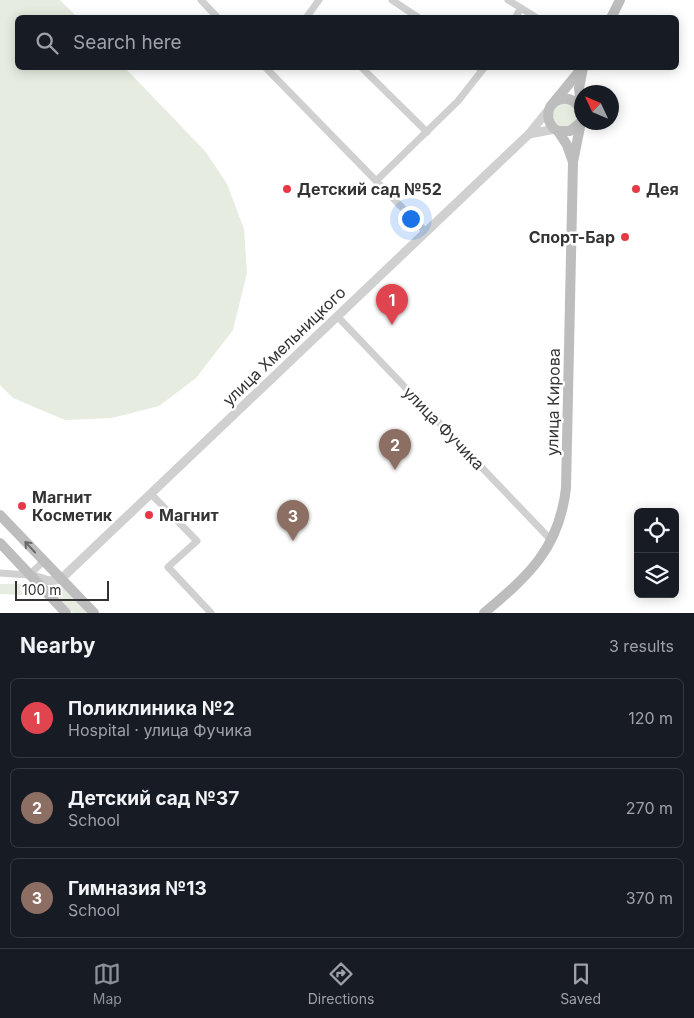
<!DOCTYPE html>
<html lang="en">
<head>
<meta charset="utf-8">
<style>
	:root { --surface:#171b24; --page:#20242c; --text:#f1f3f6; --muted:#9ea1a6; --line:#363941; --accent:#8c9099 }
	body { margin:0; font-family:Inter,sans-serif; background:var(--page); color:var(--text) }
	.controls { position:absolute; right:15px; bottom:15px; display:grid; overflow:hidden; border-radius:8px; box-shadow:0 2px 12px #0003 }
	.controls button { width:45px; height:45px; display:grid; place-items:center; padding:0; border:0; border-bottom:1px solid var(--line); background:var(--surface); color:var(--text); font:25px sans-serif }
	.compass { position:absolute; left:574px; top:85px; width:45px; height:45px; border-radius:50%; background:var(--surface); box-shadow:0 2px 12px #0003; rotate:314deg }
	.scale { position:absolute; left:15px; bottom:12px; width:94px; box-sizing:border-box; padding-left:5px; border:2px solid #333; border-top:0; font-size:14px; line-height:18px; white-space:nowrap; color:#333; -webkit-text-stroke:4px #fff; paint-order:stroke }
	.you { position:absolute; left:410px; top:218px; width:18px; height:18px; margin:-12px; border:4px solid #fff; border-radius:50%; background:#1a73e8; box-shadow:0 0 0 8px #1a73e833 }
	.badge { display:grid; place-items:center; width:32px; height:32px; border-radius:50%; background:var(--accent); color:#fff; font-size:16px; font-weight:700 }
	.pin { position:absolute; translate:-50% -41px; filter:drop-shadow(0 1px 2px #0008) }
	.pin::after { content:''; position:absolute; top:26px; width:18px; height:15px; background:inherit; clip-path:polygon(0 0,100% 0,50% 100%) }
	.list { margin:0; padding:0; list-style:none }
	h2 { display:flex; justify-content:space-between; align-items:center; height:65px; margin:0; padding:0 20px; font-size:21px }
	h2 small { font-size:16px; font-weight:400; color:var(--muted) }
	.list li { display:grid; grid-template-columns:32px 1fr auto; gap:15px; align-items:center; box-sizing:border-box; height:80px; margin:0 10px 10px; padding:0 10px; border:1px solid var(--line); border-radius:8px }
	.list b { display:block; font-size:19px; white-space:nowrap }
	.list p { margin:0; font-size:16px; white-space:nowrap; color:var(--muted) }
	.list em { font-size:16px; font-style:normal; color:var(--muted) }
	.icon { flex:none; width:28px; height:28px; fill:none; stroke:currentColor; stroke-width:2; stroke-linecap:round; stroke-linejoin:round }
	.map { position:relative; flex:none; width:694px; height:613px; overflow:hidden }
	.search { position:absolute; background:var(--surface); box-shadow:0 2px 12px #0003; left:15px; right:15px; top:15px; height:55px; display:flex; align-items:center; gap:12px; box-sizing:border-box; padding:0 18px; border-radius:8px; color:var(--muted); font-size:19px }
	.sheet { height:335px; background:var(--surface) }
	nav { display:flex; justify-content:space-around; align-items:center; box-sizing:border-box; height:70px; border-top:1px solid var(--line); background:var(--surface); font-size:14px; color:var(--muted) }
	nav a { display:grid; justify-items:center; gap:2px }
	nav .on { color:var(--accent) }
	.map>svg:first-child { display:block }
	.green { fill:#e6ecdf }
	.lines { fill:none; stroke-linecap:round; stroke-linejoin:round }
	.minor { stroke:#d0d0d0; stroke-width:7 }
	.tertiary { stroke:#d0d0d0; stroke-width:9 }
	.secondary { stroke:#bdbdbd; stroke-width:10 }
	.oneway { stroke:#6a6a6a }
	.poi-dot { fill:#e63946; stroke:#fff; stroke-width:2 }
	.labels { text-anchor:middle; dominant-baseline:central; stroke-width:5; stroke-linejoin:round; paint-order:stroke }
	.poi-label { font-size:16px; font-weight:bold; fill:#333; stroke:#fff; text-anchor:start }
	.street-label { font-size:16px; fill:#333; stroke:#fff }
</style>
</head>
<body>
<div class="map">
<svg width="694" height="613" viewBox="0 0 694 613">
	<rect width="100%" height="100%" fill="#fff"/>
	<!-- green -->
	<g class="green">
		<polygon points="0,0 60,0 77,17 18,18 18,68 125,68 205,151 227,184 244,229 247,273 233,330 196,378 159,406 112,418 65,420 13,398 0,385"/>
		<circle cx="565" cy="115" r="12"/>
		<polygon points="0,584 21,584 22,595 0,594"/>
		<polygon points="58,585 61,586 87,613 73,613 52,590 53,586"/>
	</g>
	<g class="lines">
		<!-- minor -->
		<g class="minor">
			<polyline points="201,0 218,18"/>
			<polyline points="392,0 419,18"/>
			<polyline points="508,0 537,18"/>
			<polyline points="306,18 319,0"/>
			<polyline points="515,18 521,8"/>
			<polyline points="266,68 426,232"/>
			<polyline points="362,68 427,132"/>
			<polyline points="377,180 458,101 484,68"/>
			<polyline points="337,316 552,541"/>
			<polyline points="151,494 197,541 168,567 211,613"/>
			<polyline points="0,573 29,575 44,561"/>
		</g>
		<!-- tertiary -->
		<g class="tertiary">
			<polyline points="529,134 555,129"/>
			<polyline points="30,575 49,581 61,579 529,134 550,108"/>
		</g>
		<!-- secondary -->
		<g class="secondary">
			<polyline points="611,18 620,0"/>
			<path d="M 556,101 C 566,96 574,99 580,108"/>
			<polyline points="582,113 579,88 583,68"/>
			<path d="M 579,124 L 570,131 L 558,131 C 549,126 546,117 550,107 L 582,68"/>
			<polyline points="558,131 567,145 573,162"/>
			<polyline points="0,515 94,613"/>
			<polyline points="0,543 66,613"/>
			<path d="M 484,613 C 529,575 559,549 566,488 L 573,162 L 582,117"/>
		</g>
	</g>
	<!-- one-way arrows -->
	<defs><path id="oneway-shaft" d="M-6 0H5M1.5-3L5.5 0L1.5 3" fill="none" stroke-width="1.6" stroke-linecap="round" stroke-linejoin="round" transform="scale(1.25)"/></defs>
	<use class="oneway" href="#oneway-shaft" transform="translate(30 547) rotate(-133)"/>
	<!-- markers -->
	<g class="poi-dot">
		<circle cx="287" cy="189" r="5"/>
		<circle cx="636" cy="189" r="5"/>
		<circle cx="625" cy="237" r="5"/>
		<circle cx="22" cy="506" r="5"/>
		<circle cx="149" cy="515" r="5"/>
	</g>
	<g class="labels">
		<!-- poi labels -->
		<g class="poi-label">
			<text x="297" y="189">Детский сад №52</text>
			<text x="646" y="189">Дея</text>
			<text x="615" y="237" text-anchor="end">Спорт-Бар</text>
			<text x="32" y="497">Магнит<tspan x="32" dy="18">Косметик</tspan></text>
			<text x="159" y="515">Магнит</text>
		</g>
		<!-- street labels -->
		<g class="street-label">
			<text transform="translate(284 346) rotate(-44)">улица Хмельницкого</text>
			<text transform="translate(553 402) rotate(-89)">улица Кирова</text>
			<text transform="translate(444 428) rotate(46)">улица Фучика</text>
		</g>
	</g>
</svg>
<div class="controls">
<button><svg class="icon" aria-label="locate" viewBox="0 0 24 24"><circle cx="12" cy="12" r="6"/><path d="M12 2v4M12 18v4M2 12h4M18 12h4"/></svg></button>
<button><svg class="icon" aria-label="layers" viewBox="0 0 24 24"><path d="M12 4l9 5-9 5-9-5zM3 14l9 5 9-5"/></svg></button>
</div>
<svg class="compass" viewBox="-18 -18 36 36"><path d="M0-13l5 13h-10z" fill="#e53935"/><path d="M0 13l5-13h-10z" fill="#9ea1a6"/></svg>
<div class="scale">100 m</div>
<div class="you"></div>
<div class="pin badge" style="left:392px;top:325px;background:#e0444e">1</div>
<div class="pin badge" style="left:395px;top:470px;background:#8d6e63">2</div>
<div class="pin badge" style="left:293px;top:541px;background:#8d6e63">3</div>
<div class="search"><svg class="icon" aria-label="search" viewBox="0 0 24 24"><circle cx="10" cy="10" r="6"/><path d="M15 15l6 6"/></svg>Search here</div>
</div>
<section class="sheet">
<h2>Nearby<small>3 results</small></h2>
<ul class="list">
<li><span class="badge" style="background:#e0444e">1</span><div><b>Поликлиника №2</b><p>Hospital · улица Фучика</p></div><em>120 m</em></li>
<li><span class="badge" style="background:#8d6e63">2</span><div><b>Детский сад №37</b><p>School</p></div><em>270 m</em></li>
<li><span class="badge" style="background:#8d6e63">3</span><div><b>Гимназия №13</b><p>School</p></div><em>370 m</em></li>
</ul>
</section>
<nav>
<a class="on"><svg class="icon" aria-label="map" viewBox="0 0 24 24"><path d="M3 6l6-2 6 2 6-2v14l-6 2-6-2-6 2zM9 4v14M15 6v14"/></svg>Map</a>
<a><svg class="icon" aria-label="directions" viewBox="0 0 24 24"><path d="M12 3l9 9-9 9-9-9zM9 14v-3h6M13 9l2 2-2 2"/></svg>Directions</a>
<a><svg class="icon" aria-label="saved" viewBox="0 0 24 24"><path d="M7 4h10v16l-5-4-5 4z"/></svg>Saved</a>
</nav>
</body>
</html>
